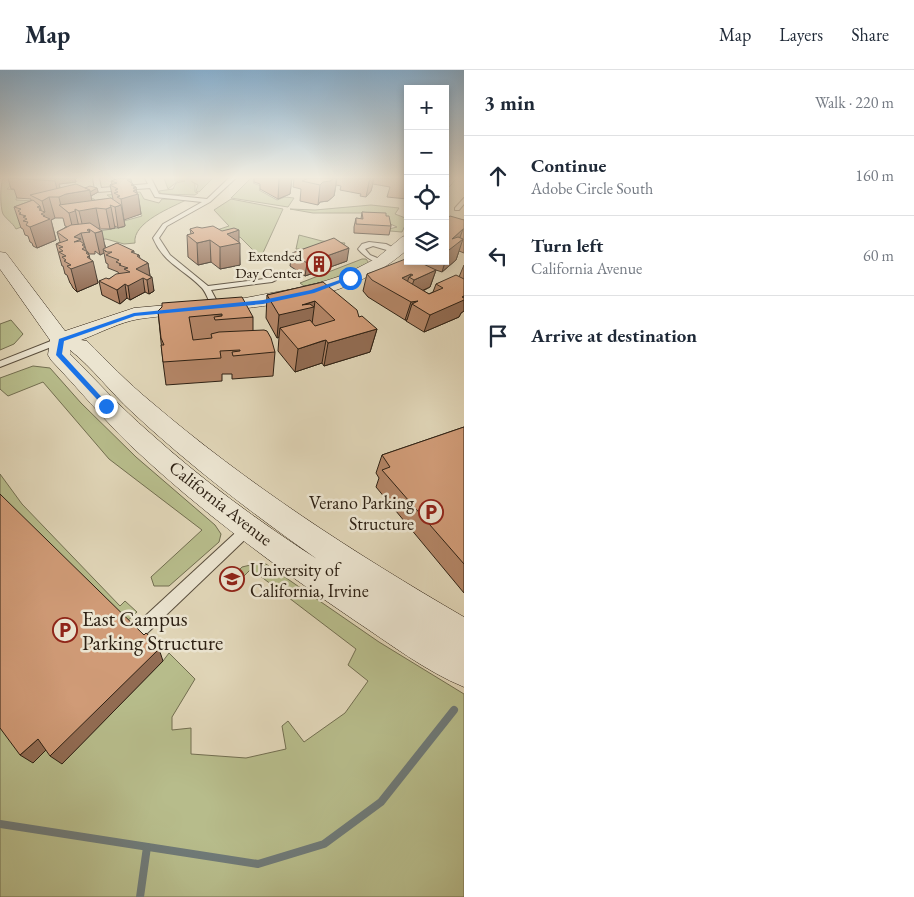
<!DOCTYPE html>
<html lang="en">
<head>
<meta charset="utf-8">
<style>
	:root { --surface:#fff; --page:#f6f6f7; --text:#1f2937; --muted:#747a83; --line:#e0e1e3 }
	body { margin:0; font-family:"EB Garamond",serif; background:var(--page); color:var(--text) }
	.controls { position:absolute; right:15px; top:15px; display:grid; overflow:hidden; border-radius:0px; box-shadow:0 2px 8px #0003 }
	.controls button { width:45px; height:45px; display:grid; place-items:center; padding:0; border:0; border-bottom:1px solid var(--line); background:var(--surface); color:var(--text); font:25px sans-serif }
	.stop { position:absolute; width:15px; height:15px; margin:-11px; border:4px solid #1a73e8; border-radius:50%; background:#fff }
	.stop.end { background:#1a73e8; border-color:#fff; box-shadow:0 1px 5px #0008 }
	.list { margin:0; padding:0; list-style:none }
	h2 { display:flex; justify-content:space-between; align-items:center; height:65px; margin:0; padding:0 20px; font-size:21px }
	h2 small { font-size:16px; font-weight:400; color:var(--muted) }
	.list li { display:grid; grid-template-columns:32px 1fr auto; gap:15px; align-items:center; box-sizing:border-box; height:80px; padding:0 20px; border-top:1px solid var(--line) }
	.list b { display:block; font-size:19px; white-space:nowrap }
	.list p { margin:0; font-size:16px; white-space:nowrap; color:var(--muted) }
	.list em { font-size:16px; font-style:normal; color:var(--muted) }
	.icon { flex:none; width:28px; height:28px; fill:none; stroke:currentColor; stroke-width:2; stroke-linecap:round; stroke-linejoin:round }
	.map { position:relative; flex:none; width:464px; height:827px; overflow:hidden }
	header { display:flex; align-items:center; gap:30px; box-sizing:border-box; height:70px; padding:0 25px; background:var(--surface); border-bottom:1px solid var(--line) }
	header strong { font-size:24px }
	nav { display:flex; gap:28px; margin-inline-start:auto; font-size:18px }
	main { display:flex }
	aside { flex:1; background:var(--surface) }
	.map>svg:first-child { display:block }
	.green { fill:#b7bc8b; stroke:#726e50 }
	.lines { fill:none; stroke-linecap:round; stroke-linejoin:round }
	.stream { stroke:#6f7a78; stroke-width:8 }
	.lane-casing { stroke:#5a4e3d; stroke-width:2 }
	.secondary-casing { stroke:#2e2114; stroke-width:1 }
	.lane { fill:#ebe4d0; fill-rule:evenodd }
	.secondary { fill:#ebe4d0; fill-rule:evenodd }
	.wall { fill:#b38566; stroke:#2e2114 }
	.shaded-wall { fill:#926c53; stroke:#2e2114 }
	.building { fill:#d09b77; stroke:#2e2114 }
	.route { fill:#1a73e8 }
	.labels { text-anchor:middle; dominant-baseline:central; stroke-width:5; stroke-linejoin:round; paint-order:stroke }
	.far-poi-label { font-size:15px; fill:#2e2114; stroke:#ebe4d0; text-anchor:end }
	.poi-label { font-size:18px; fill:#2e2114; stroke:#ebe4d0; text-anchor:end }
	.street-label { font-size:18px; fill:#2e2114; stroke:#ebe4d0 }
	.near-poi-label { font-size:21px; fill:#2e2114; stroke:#ebe4d0; text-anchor:start }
</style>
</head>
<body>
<header>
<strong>Map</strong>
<nav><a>Map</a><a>Layers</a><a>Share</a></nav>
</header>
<main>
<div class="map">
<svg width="464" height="827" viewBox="0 0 464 827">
	<rect width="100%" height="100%" fill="#e0d5b7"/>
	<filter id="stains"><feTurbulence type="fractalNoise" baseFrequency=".004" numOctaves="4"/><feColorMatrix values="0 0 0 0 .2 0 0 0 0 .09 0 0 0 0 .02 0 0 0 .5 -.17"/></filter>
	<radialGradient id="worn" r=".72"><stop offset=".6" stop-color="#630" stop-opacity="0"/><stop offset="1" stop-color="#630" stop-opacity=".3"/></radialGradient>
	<!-- green -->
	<g class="green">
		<path d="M 3,108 L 19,108 L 7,119 L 18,120 L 16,130 L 53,132 L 88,128 L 94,129 L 96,132 L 82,134 L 16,159 C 12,152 7,150 3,144 C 0,137 0,116 3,108 Z"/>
		<polygon points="164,108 213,108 199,122 196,121 198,115 191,111 195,114 195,122 198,123 195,125 161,124 159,121 173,119 176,113 185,111 178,111 168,119"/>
		<polygon points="251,108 256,110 253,113 264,117 259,120 277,130 285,127 294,128 288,137 231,128"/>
		<path d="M 140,122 L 144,129 L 159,133 L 162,129 L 188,129 C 173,137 132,152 135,173 L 124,174 L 106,169 L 89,171 L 61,161 L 65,157 L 75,165 L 124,157 L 124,151 L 142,146 L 131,126 L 114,130 L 107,125 Z"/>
		<polygon points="231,129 283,139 262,185 257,184 240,167 216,174 202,165 229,156 214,140"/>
		<polygon points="371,135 399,138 395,144 408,149 402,162 390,161 389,159 397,157 366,143 313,143 290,139 315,140"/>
		<polygon points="299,165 322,171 345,173 342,179 296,179"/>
		<polygon points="362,189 366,189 369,193 328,211 304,216 300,213"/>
		<polygon points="11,250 23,264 14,274 0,280 0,254"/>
		<polygon points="33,296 50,298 81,333 136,387 215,455 221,464 219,472 169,516 154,516 151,507 202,460 109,389 43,312 8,326 0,319 0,308"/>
		<polygon points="0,404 22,434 120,536 125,531 137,542 124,554 0,431"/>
		<polygon points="263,492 379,572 464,624 464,827 0,827 0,649 49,677 62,694 163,591 169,583 195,609 172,647 172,660 191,658 191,684 246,688 286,679 282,656 288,651 304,672 345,643 368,611 348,595 356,579 251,499 241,509 234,505 242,497"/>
	</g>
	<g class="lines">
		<!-- stream -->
		<g class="stream">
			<polyline points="0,754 258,794 324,774 381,732 454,640"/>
			<polyline points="140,827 147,777"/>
		</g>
		<defs>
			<g id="lane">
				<path d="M 93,108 L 99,108 L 101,118 L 148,114 L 145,108 L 151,108 L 159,124 L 207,129 L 229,108 L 236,108 L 210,132 L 167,156 L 159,168 L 170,185 L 208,216 L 272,208 L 276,210 L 272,212 L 211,220 L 220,237 L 213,239 C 209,232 207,224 202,218 C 184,199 164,194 153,168 L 163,154 L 202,132 L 155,127 L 150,118 L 98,122 L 95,120 Z"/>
				<polygon points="464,128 464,134 459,140 455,140 455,138"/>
				<path d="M 369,172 L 386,174 L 400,181 L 397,183 L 373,176 L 365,179 L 370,185 L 387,192 C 378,197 364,186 358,179 L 362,174 Z"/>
				<polygon points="61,267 64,268 64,272 0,297 0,291"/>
				<polygon points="250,452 254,453 256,457 254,461 140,570 135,572 130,570 128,565 130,560 246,453"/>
			</g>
			<g id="secondary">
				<polygon points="445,108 456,108 450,116 445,117"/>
				<path d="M 408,165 L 408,179 C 335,244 230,236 139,249 C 120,252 100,263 81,270 L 87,271 C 107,291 128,313 150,331 C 247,414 354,483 464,547 L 464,617 C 425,601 389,573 354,550 C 276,497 200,441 131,376 C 103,349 78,318 51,290 L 48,285 L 50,270 L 0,199 L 0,182 L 6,183 L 65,261 L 134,238 L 245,228 L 309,216 L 344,205 L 377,188 L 402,167 ZM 70,280 C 93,298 111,323 132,342 C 190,396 253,444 317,489 C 258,451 201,409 149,362 C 121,338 96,310 70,284 Z"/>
			</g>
		</defs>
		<!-- lane casing -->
		<use href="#lane" class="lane-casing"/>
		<!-- secondary casing -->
		<use href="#secondary" class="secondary-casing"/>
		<!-- lane -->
		<use href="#lane" class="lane"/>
		<!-- secondary -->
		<use href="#secondary" class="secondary"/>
	</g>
	<!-- wall -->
	<g class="wall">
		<polygon points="8,108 77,108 75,109 76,112 59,114 60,118 97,118 98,122 91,126 92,131 113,129 110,115 112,114 111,111 132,113 133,114 134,116 136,117 137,123 138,124 141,144 124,149 125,156 118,158 115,156 115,158 110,159 99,159 106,178 134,181 134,184 139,185 140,188 141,189 148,193 150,206 154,221 149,224 145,222 130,230 127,228 120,234 102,225 99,211 109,209 119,204 118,202 108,198 108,194 106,193 104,183 100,185 95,181 95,184 88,184 98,213 77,222 73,218 71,214 70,213 67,205 65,204 63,196 62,196 56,174 60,172 57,162 67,157 65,156 63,148 55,148 51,150 56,170 37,178 33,176 32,173 30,172 28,166 25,165 23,159 21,158 14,137 31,131 31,129 17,128 14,119 11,119"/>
		<polygon points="254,108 292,108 290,124 278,129 260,119 260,114 254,112"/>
		<polygon points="294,108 408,108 408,126 407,129 387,127 390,117 373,114 371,121 366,127 360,126 361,124 340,120 341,116 336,115 334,126 328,131 320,132 318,135 300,131 301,119 293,117"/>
		<polygon points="362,142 386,146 391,156 389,165 354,163 354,157 356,148 361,149"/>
		<polygon points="445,150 464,150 464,183 459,181 456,190 442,202 436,200 430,217 423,221 429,224 433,222 436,214 459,207 464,195 464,241 461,243 459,247 424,262 406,251 407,250 405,250 368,227 363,221 367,204 408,191 445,191"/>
		<polygon points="190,159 239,172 240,195 220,199 211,192 198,195 188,187 187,165 191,164"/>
		<polygon points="292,183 347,191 305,206 290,196"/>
		<polygon points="323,212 359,247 377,259 370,282 324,296 322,293 295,302 278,281 279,267 277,268 266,248 267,225"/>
		<polygon points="158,241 253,247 253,261 275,282 273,306 232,309 232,304 222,304 222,311 166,315 163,292"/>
		<polygon points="464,357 464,523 376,417 379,408 376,403 382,385"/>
	</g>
	<!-- shaded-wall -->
	<g class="shaded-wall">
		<polygon points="55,108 77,108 75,109 76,112 59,114 61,123 66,124 90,120 93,138 96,138 100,158 91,160 89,159 90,162 84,162 79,141 75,139 80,162 74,164 69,143 61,136 55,111"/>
		<polygon points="278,108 292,108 290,124 278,129 279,109"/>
		<polygon points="320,108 337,108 334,126 328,131 320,132 318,135 320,115"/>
		<polygon points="370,108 374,108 371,121 366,127"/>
		<polygon points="131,109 132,114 133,114 134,118 136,117 137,124 138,124 141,144 124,150 121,129 127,110"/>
		<polygon points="97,118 98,122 91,126 90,122"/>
		<polygon points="49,127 55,148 51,150 56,170 37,178 30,157 37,137 40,136 42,143 45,142 42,131"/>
		<polygon points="121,135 125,156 118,158 115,137"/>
		<polygon points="111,137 115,158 110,159 106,139"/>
		<polygon points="463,159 458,173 463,169 456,190 442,202 452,169"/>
		<polygon points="239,160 239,174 240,173 240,195 220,199 220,177 227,164"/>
		<polygon points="102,161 106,182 103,179 104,183 100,185 95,163"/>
		<polygon points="81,163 87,183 88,182 91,192 93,191 98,213 77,222 71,199 74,167"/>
		<polygon points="210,170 211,192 198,195 197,173"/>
		<polygon points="349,178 347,191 305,206 307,193"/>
		<polygon points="139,185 141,196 148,193 150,206 143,208 145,222 130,230 128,216 136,199 137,186"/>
		<polygon points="436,200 430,217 408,227 414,210"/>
		<polygon points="411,204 410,208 409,207 404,222 402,208"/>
		<polygon points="152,207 154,221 149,224 147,210"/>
		<polygon points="125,214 127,228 120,234 117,220"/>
		<polygon points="464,226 464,241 461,243 459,247 424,262 430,245"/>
		<polygon points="315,231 312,254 280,258 279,267 277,268 279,245 302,235"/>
		<polygon points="418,231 412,234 407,250 405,250 411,232"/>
		<polygon points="377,259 370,282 324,296 328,273"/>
		<polygon points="326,270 322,293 295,302 298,279"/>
		<polygon points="157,573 163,591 62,694 50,686"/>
		<polygon points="38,669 49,677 33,693 20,685"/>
	</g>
	<!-- building -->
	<g class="building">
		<polygon points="11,108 55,108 55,111"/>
		<polygon points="119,108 131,109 127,110 133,114 131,115 136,117 133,118 136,120 133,121 138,124 121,129 117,127 120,126 114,123 118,122 115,120 118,119 110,115 117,113 111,111"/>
		<polygon points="309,108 334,108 330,111 323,112 320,115 302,111"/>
		<polygon points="76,114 90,120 66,124 59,127 49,127 42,131 30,125"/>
		<polygon points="90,116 97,118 90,122 90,120 85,118"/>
		<polygon points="111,128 121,135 115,137 110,135 111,137 106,139 96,138 79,141 75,139 75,141 69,143 59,135"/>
		<polygon points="33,130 40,136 37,137 41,139 39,140 45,142 41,144 45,146 43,146 50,149 30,157 26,155 28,152 23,151 27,149 23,147 26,146 19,144 21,143 18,141 21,139 14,137"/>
		<polygon points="362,142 386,143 386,146 389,146 391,156 356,154 356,148 363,149"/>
		<polygon points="450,146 464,150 464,159 463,159 452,169 458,167 463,169 449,180 445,179 445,150"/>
		<polygon points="90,153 102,161 95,163 89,159 87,160 90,162 81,163 74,167 81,169 74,172 80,171 84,174 82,175 85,177 82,179 88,182 86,183 90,186 87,187 93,191 71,199 67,196 71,195 64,191 66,190 62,187 66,186 59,182 63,181 59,178 63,177 56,174 68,170 57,162 71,155"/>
		<polygon points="213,156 222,161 234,158 239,160 227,164 240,173 220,177 210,170 197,173 187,165 194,163 190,159 197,157 202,158"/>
		<polygon points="334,168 349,178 307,193 292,183"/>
		<polygon points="117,173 134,181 131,182 139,185 137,186 141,189 148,193 136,199 152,207 147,210 143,208 128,216 125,214 117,220 99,211 106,208 109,209 116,204 130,202 124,199 128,198 119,195 121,194 116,192 119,190 106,185 112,182 107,182 103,179"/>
		<polygon points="408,188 408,191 417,191 436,200 414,210 409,207 413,205 411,204 402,208 429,224 443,218 436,214 456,205 464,209 464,226 462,227 464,228 464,230 430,245 412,234 418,231 411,232 372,210 367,204"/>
		<polygon points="323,212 357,240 359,247 362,246 377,259 328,273 326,270 322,271 298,279 280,258 310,250 315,256 335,250 315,231 302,235 310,234 314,237 279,245 267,225"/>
		<polygon points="242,227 253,247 215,250 214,247 222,246 222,244 189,247 193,270 212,268 211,264 219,262 264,260 267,261 271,268 275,282 233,286 232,282 240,281 240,280 220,281 221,288 163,292 161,275 164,275 161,268 158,241 162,237 162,233"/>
		<polygon points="464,357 464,494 382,400 390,397 382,385"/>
		<polygon points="0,424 144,565 146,563 157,573 155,574 159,579 50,686 38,669 20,685 0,658"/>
	</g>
	<!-- sky -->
	<linearGradient id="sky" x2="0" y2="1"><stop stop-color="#89b4d6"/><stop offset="0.48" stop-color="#f1ecdf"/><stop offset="1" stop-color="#f1ecdf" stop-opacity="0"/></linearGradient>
	<rect width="464" height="224" fill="url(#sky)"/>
	<!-- route -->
	<polygon class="route" points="348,207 353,208 314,223 263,234 135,246 64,271 62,284 109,335 109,338 106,339 56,285 59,269 134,243 263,230 311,220"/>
	<!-- icons -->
	<defs>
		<symbol id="building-ring" viewBox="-11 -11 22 22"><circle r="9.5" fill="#ebe4d0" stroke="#8f2418" stroke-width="1.5"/><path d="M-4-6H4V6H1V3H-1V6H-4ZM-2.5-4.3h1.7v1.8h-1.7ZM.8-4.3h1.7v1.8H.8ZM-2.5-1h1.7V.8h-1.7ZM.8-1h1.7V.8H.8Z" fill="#8f2418"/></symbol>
		<symbol id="parking-ring" viewBox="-11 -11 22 22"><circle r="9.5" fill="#ebe4d0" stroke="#8f2418" stroke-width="1.5"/><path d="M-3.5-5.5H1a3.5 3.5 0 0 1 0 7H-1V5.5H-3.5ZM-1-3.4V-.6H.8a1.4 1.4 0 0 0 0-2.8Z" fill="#8f2418"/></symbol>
		<symbol id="university-ring" viewBox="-11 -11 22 22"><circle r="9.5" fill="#ebe4d0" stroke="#8f2418" stroke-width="1.5"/><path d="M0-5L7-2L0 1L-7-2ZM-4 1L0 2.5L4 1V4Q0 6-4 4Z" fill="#8f2418"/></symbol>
	</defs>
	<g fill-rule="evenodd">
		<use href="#building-ring" x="305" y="180" width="28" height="28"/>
		<use href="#parking-ring" x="417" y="428" width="28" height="28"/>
		<use href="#university-ring" x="218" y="495" width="28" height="28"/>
		<use href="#parking-ring" x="51" y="546" width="28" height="28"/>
	</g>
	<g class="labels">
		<!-- far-poi labels -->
		<g class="far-poi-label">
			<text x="302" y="185">Extended<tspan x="302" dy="17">Day Center</tspan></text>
		</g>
		<!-- poi labels -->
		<g class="poi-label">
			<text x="414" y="432">Verano Parking<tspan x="414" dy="21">Structure</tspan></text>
			<text x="250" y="499" text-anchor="start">University of<tspan x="250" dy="21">California, Irvine</tspan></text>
		</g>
		<!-- street labels -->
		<g class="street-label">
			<text transform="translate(221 433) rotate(38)">California Avenue</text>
		</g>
		<!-- near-poi labels -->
		<g class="near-poi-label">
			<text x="82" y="548">East Campus<tspan x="82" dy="24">Parking Structure</tspan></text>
		</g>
	</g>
	<rect width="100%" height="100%" filter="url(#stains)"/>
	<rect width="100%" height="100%" fill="url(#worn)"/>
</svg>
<div class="controls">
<button>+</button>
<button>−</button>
<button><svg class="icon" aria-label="locate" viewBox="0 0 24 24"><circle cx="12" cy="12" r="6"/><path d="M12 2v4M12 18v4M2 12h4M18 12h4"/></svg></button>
<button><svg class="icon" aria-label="layers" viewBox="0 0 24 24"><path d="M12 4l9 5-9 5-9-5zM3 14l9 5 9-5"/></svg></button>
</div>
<div class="stop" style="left:350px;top:208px"></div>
<div class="stop end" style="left:106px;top:336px"></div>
</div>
<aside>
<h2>3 min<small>Walk · 220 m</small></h2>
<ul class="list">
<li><svg class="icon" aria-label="ahead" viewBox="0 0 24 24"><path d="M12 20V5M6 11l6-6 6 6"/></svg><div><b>Continue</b><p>Adobe Circle South</p></div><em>160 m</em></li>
<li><svg class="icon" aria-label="left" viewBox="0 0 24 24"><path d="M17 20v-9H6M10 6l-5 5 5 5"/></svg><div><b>Turn left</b><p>California Avenue</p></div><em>60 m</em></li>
<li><svg class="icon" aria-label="arrive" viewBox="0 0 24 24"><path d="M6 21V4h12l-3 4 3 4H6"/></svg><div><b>Arrive at destination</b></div></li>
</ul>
</aside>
</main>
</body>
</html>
